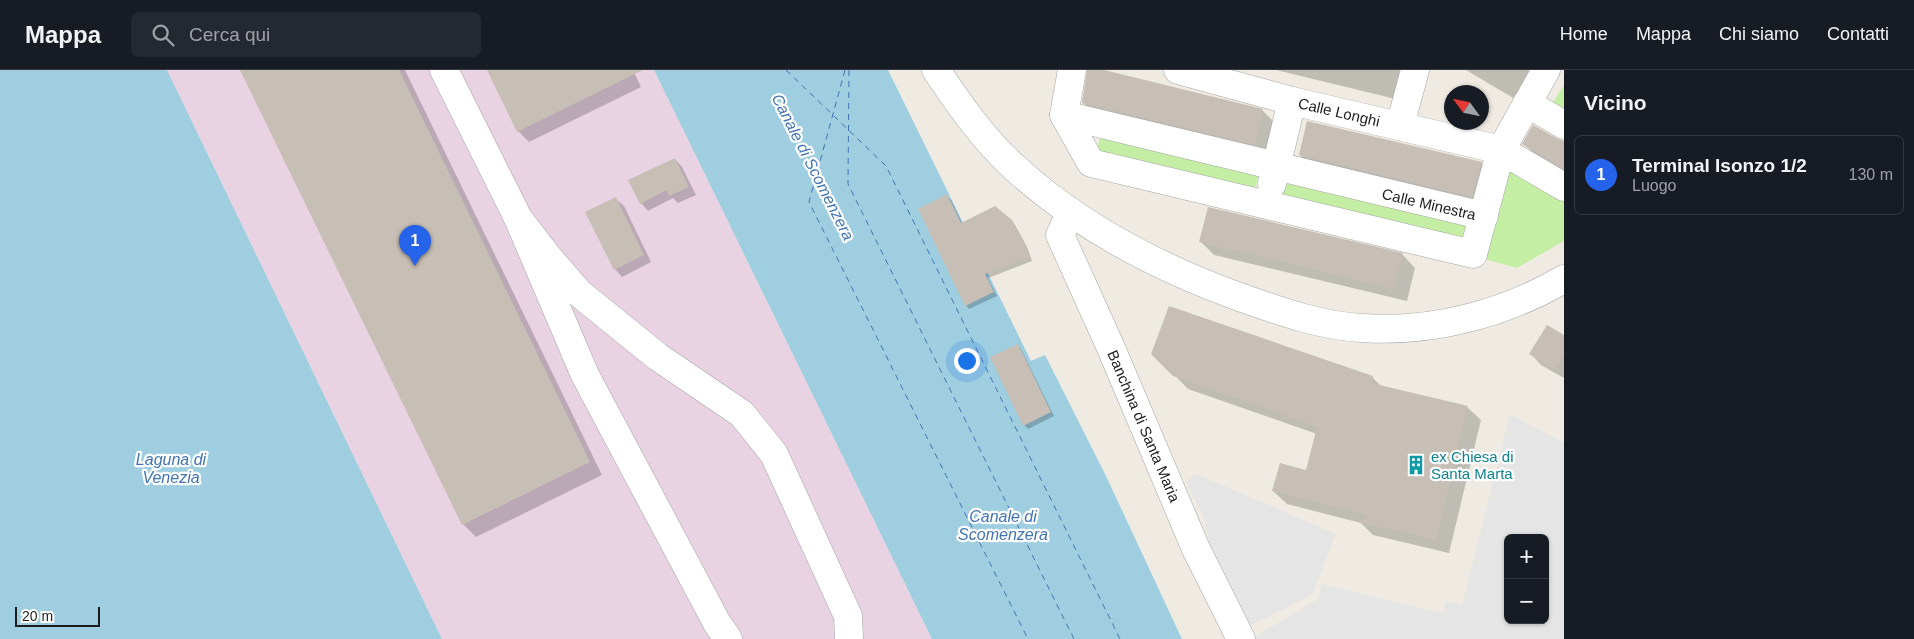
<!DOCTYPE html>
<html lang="it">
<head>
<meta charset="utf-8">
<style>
	:root { --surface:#171b24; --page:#242831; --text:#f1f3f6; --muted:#9ea1a6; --line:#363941; --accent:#2563eb }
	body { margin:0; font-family:Arial,sans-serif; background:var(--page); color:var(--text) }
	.controls { position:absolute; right:15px; bottom:15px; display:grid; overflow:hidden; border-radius:8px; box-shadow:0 1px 4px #0004 }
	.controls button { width:45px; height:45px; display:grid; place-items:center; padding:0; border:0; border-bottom:1px solid var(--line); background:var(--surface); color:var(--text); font:25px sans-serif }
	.compass { position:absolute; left:1444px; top:15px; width:45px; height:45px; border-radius:50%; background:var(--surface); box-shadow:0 1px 4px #0004; rotate:303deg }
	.scale { position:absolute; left:15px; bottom:12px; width:85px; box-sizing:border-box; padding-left:5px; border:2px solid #1d1d1d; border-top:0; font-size:14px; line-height:18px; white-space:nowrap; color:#1d1d1d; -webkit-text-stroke:4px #fff; paint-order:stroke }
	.you { position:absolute; left:966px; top:290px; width:18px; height:18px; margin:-12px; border:4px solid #fff; border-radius:50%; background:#1a73e8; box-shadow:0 0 0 8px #1a73e833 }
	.badge { display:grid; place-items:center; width:32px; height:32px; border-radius:50%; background:var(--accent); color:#fff; font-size:16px; font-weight:700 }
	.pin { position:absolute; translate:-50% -41px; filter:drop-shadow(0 1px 2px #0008) }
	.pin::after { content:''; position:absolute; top:26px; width:18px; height:15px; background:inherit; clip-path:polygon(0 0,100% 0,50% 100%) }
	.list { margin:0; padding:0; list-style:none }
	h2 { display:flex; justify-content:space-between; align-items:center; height:65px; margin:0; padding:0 20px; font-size:21px }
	h2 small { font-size:16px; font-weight:400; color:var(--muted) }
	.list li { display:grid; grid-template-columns:32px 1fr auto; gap:15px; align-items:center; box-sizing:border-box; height:80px; margin:0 10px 10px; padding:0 10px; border:1px solid var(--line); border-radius:8px }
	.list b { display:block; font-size:19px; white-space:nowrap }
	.list p { margin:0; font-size:16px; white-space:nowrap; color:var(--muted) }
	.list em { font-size:16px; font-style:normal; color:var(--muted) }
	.icon { flex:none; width:28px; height:28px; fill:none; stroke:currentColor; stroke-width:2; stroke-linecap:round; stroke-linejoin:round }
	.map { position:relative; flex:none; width:1564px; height:569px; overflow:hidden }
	header { display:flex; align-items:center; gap:30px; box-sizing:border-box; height:70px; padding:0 25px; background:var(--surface); border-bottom:1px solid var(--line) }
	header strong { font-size:24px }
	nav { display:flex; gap:28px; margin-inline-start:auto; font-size:18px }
	.search { width:350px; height:45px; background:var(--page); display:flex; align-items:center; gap:12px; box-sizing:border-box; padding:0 18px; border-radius:8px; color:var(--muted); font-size:19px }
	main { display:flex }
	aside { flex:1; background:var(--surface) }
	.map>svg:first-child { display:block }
	.industrial { fill:#e9d3e3 }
	.grass { fill:#c4eea3 }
	.parking { fill:#e5e5e5; fill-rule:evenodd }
	.water { fill:#9ecee0 }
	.shadow { fill:#0003 }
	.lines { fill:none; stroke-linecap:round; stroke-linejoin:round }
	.ferry { stroke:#4274b4; stroke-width:1; stroke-dasharray:6 5; stroke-linecap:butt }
	.building { fill:#c7beb5 }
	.minor-casing { stroke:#a4a4a4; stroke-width:29 }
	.minor { stroke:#fff; stroke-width:28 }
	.labels { text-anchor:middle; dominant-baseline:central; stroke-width:4.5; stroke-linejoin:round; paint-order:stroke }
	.street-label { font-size:15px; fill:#1d1d1d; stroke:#fff }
	.culture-label { font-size:15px; fill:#0d838f; stroke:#fff; text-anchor:start }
	.water-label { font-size:16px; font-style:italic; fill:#4274b4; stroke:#fff }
</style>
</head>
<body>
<header>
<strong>Mappa</strong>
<div class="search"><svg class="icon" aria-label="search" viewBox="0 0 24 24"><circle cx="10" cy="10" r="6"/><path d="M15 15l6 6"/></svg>Cerca qui</div>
<nav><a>Home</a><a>Mappa</a><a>Chi siamo</a><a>Contatti</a></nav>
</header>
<main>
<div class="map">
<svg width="1564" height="569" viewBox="0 0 1564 569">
	<rect width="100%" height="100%" fill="#efebe2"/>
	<!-- industrial -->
	<polygon class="industrial" points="167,0 654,0 932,569 442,569"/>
	<!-- grass -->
	<g class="grass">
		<polygon points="1564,15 1564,50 1548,41"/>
		<polygon points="1103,57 1261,95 1253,126 1095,88"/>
		<polygon points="1498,95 1564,120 1564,171 1517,198 1477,187"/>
		<polygon points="1284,102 1473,147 1466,177 1277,132"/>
	</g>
	<!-- parking -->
	<g class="parking">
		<path d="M 1510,344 L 1564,373 L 1564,569 L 1251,569 L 1318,529 L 1322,514 L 1443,544 L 1446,531 L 1462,535 ZM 1508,468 L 1545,468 L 1545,550 L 1508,550 Z"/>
		<polygon points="1196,404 1336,464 1312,525 1249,556 1214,492 1203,446 1186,412"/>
	</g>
	<!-- water -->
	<g class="water">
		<polygon points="0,0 167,0 442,569 0,569"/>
		<polygon points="654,0 888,0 1031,291 1045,285 1106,406 1182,569 932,569"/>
	</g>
	<!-- shadow -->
	<g class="shadow">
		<polygon points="242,0 405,0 602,405 476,467 463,454"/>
		<polygon points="489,0 633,0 641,17 529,72 518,61"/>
		<polygon points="1088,0 1099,0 1263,41 1276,54 1268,87 1097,46 1083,33"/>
		<polygon points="1276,0 1411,0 1404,31"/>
		<polygon points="1466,0 1539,0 1520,32"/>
		<polygon points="1556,70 1564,72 1564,103 1537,87 1524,74"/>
		<polygon points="1300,85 1481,93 1494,106 1485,140 1313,98"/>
		<polygon points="675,89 682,97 696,125 678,133 673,128 648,141 641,133"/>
		<polygon points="947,126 951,130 962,153 1011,151 1015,155 1027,177 1032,191 988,208 997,226 969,239 966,235"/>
		<polygon points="616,129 624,136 651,192 622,207 615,199"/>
		<polygon points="1201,172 1402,184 1415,198 1407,231 1214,185"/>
		<polygon points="1564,266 1564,308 1541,295 1531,284"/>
		<polygon points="1018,275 1021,279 1054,346 1028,359 1024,355"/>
		<polygon points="1153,283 1372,307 1382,317 1467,337 1481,350 1449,483 1373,465 1361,453 1287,434 1273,421 1307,401 1317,364 1188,319"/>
	</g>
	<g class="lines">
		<!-- ferry -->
		<g class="ferry">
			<polyline points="786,0 886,96 1120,569"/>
			<polyline points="845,0 809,132 1028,569"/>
			<polyline points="849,0 848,114 1074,569"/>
		</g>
	</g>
	<!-- building -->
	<g class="building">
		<polygon points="240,0 399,0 590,392 462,455"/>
		<polygon points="487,0 643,0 517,62"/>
		<polygon points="1087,0 1104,0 1263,39 1255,75 1082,33"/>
		<polygon points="1307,51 1482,92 1472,127 1299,85"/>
		<polygon points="1533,55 1556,68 1564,71 1564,99 1522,74"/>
		<polygon points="675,88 689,117 669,126 667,120 640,134 628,110"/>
		<polygon points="947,124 961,153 995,136 1012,150 1024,172 1029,187 985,204 994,222 965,236 918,139"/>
		<polygon points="616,127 644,185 614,200 585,142"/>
		<polygon points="1208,137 1403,183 1394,219 1199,172"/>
		<polygon points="1169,236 1373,306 1371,313 1468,336 1436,470 1358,452 1368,446 1272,421 1280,393 1306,400 1317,357 1173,306 1151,284"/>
		<polygon points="1547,255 1564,265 1564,284 1555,300 1529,284"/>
		<polygon points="1018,274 1051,342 1023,356 990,287"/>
	</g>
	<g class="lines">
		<defs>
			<g id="minor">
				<polyline points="444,0 518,148"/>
				<path d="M 936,0 C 959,34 983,69 1014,97 C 1081,159 1163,200 1248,230 C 1285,243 1323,256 1362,258 C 1431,263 1504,244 1564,209"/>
				<polyline points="1072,0 1064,45 1484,146"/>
				<polyline points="1178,0 1292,31 1501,80 1564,117"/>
				<polyline points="1527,33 1564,55"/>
				<polyline points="1064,45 1091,93 1473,184 1501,80 1546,0"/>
				<polyline points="1400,56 1415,0"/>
				<polyline points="1272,114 1292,31"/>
				<polyline points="1071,142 1060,165 1111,278 1196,479 1241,569"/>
				<polyline points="728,569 717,553 585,305 518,148 548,187 579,223 658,287 742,344 774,384 848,546 849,569"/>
			</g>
		</defs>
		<!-- minor casing -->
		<use href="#minor" class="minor-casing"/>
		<!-- minor -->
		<use href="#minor" class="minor"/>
	</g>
	<!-- icons -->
	<defs>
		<symbol id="building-bare" viewBox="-9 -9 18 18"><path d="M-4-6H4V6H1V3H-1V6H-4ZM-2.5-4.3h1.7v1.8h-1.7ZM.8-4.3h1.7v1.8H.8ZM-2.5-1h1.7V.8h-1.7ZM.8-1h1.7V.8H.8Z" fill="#0f9aa8" stroke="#fff" stroke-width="2.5" paint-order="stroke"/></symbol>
	</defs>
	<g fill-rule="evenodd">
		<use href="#building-bare" x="1402" y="381" width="28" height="28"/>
	</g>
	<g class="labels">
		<!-- street labels -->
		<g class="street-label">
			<text transform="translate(1339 42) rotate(13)">Calle Longhi</text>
			<text transform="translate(1429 134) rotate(13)">Calle Minestra</text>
			<text transform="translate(1144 356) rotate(67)">Banchina di Santa Maria</text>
		</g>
		<!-- culture labels -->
		<g class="culture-label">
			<text x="1431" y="386">ex Chiesa di<tspan x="1431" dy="17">Santa Marta</tspan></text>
		</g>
		<!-- water labels -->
		<g class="water-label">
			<text transform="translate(813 97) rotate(63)">Canale di Scomenzera</text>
			<text x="171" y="389">Laguna di<tspan x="171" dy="18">Venezia</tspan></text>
			<text x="1003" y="446">Canale di<tspan x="1003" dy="18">Scomenzera</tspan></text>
		</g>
	</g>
</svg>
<div class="controls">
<button>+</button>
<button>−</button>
</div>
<svg class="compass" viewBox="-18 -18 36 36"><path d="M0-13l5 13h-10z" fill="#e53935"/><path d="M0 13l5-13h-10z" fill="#9ea1a6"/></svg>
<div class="scale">20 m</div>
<div class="you"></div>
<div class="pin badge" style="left:415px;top:196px">1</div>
</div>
<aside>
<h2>Vicino<small></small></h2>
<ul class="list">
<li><span class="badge">1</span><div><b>Terminal Isonzo 1/2</b><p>Luogo</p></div><em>130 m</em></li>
</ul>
</aside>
</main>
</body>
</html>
